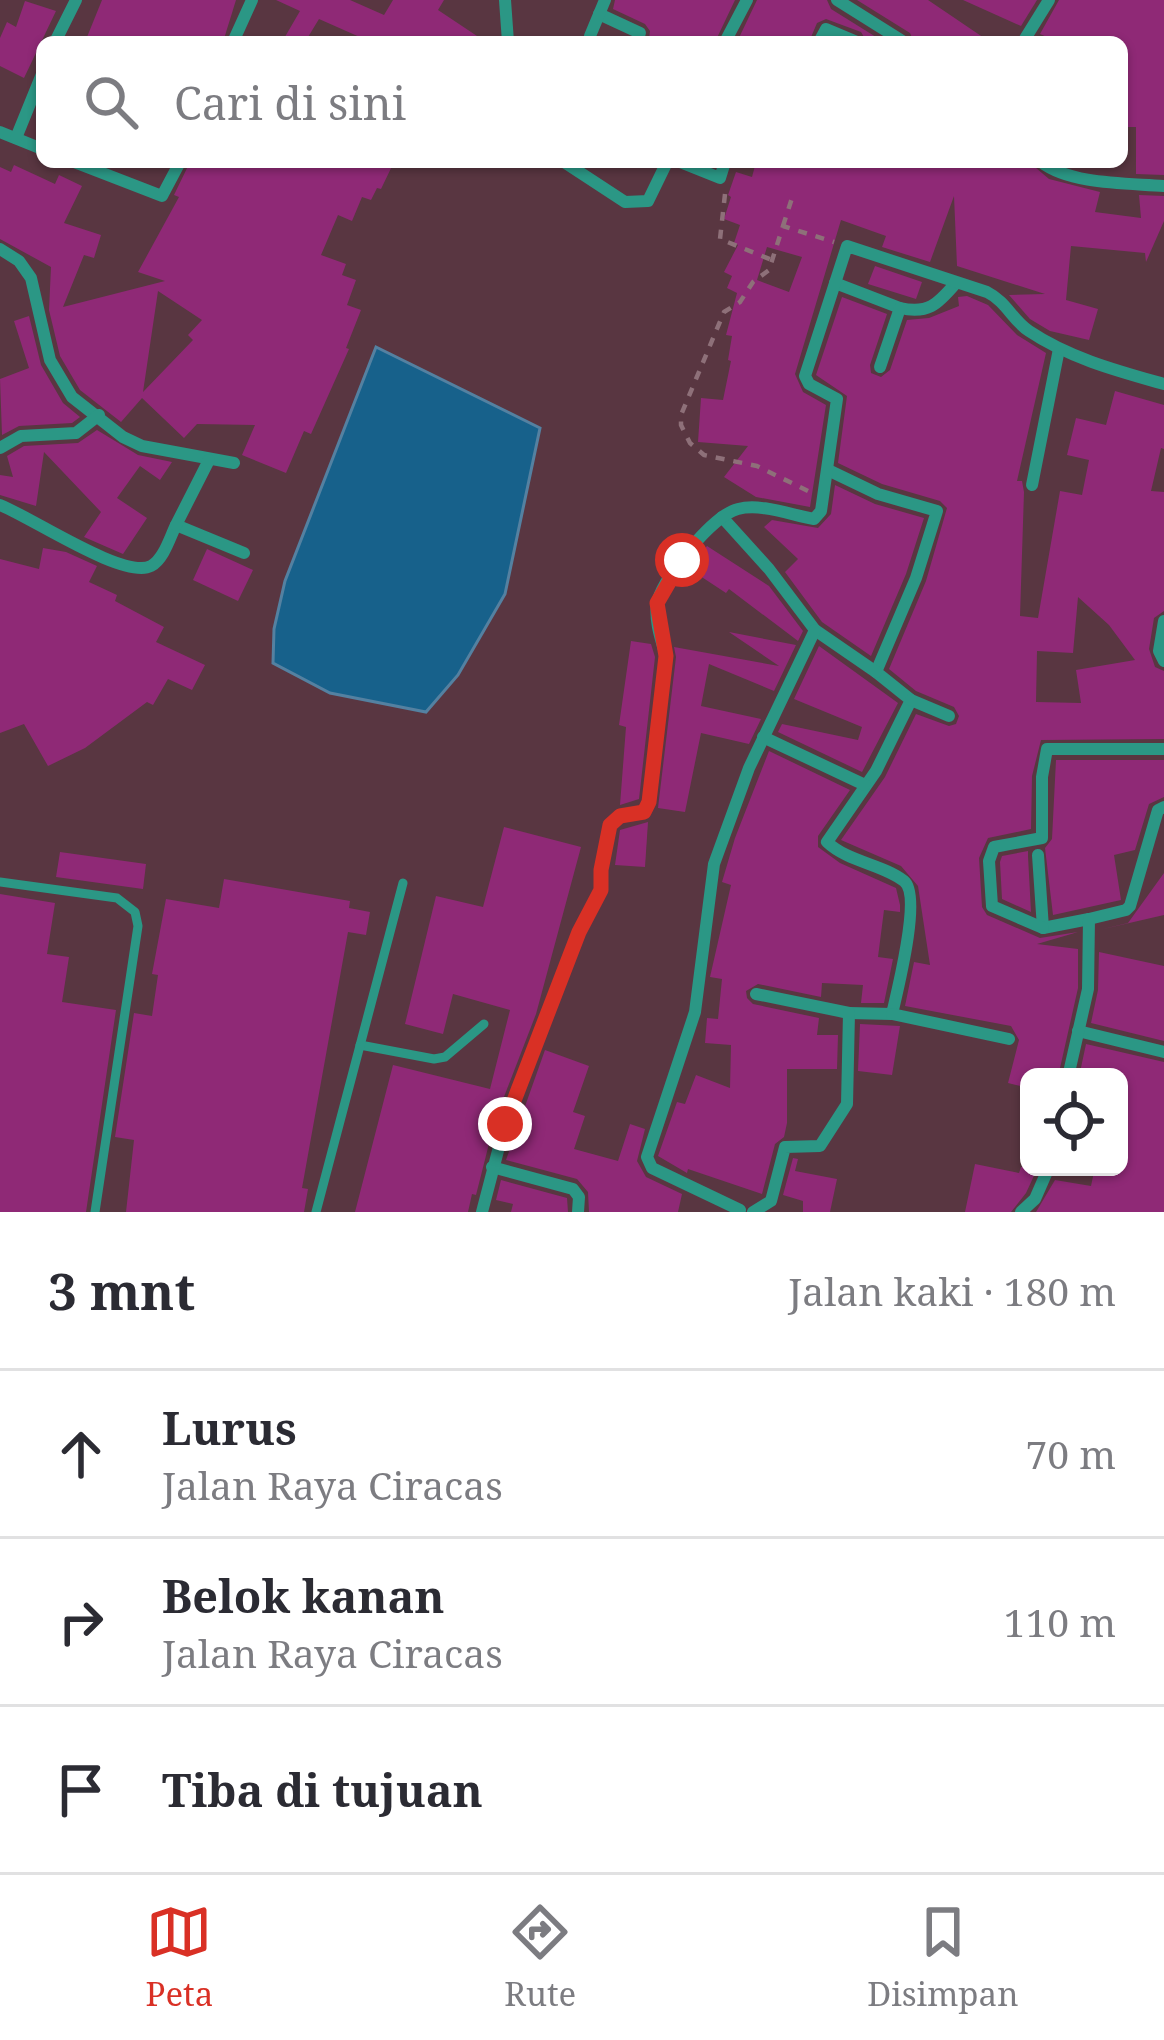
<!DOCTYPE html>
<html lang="id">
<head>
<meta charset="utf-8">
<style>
	:root { --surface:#fff; --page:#f7f7f7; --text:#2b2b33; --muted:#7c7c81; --line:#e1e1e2; --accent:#d93025 }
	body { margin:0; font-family:"Noto Serif",serif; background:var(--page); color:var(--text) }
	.controls { position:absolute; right:36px; bottom:36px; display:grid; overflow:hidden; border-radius:18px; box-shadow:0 3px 9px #0004 }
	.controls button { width:108px; height:108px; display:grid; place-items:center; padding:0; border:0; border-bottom:3px solid var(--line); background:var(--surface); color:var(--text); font:60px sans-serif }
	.stop { position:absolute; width:36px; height:36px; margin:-27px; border:9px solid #d93025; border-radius:50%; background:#fff }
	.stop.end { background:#d93025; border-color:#fff; box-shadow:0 3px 12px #0008 }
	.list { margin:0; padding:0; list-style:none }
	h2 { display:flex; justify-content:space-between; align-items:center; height:156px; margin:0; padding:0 48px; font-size:51px }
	h2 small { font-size:39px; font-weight:400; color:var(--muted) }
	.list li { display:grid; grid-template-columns:78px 1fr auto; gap:36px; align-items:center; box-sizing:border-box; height:168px; padding:0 48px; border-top:3px solid var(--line) }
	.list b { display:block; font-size:45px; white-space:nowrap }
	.list p { margin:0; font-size:39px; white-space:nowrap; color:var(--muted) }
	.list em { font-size:39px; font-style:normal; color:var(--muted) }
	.icon { flex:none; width:66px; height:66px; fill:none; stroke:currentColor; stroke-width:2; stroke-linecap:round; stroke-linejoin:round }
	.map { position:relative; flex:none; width:1164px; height:1212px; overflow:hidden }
	.search { position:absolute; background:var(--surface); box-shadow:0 3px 9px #0004; left:36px; right:36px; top:36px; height:132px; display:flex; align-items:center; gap:30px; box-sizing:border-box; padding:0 42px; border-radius:18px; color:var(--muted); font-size:45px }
	.sheet { height:660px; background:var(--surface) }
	nav { display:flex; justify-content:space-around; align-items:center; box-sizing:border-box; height:168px; border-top:3px solid var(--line); background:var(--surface); font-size:33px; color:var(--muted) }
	nav a { display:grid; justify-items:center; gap:6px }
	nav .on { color:var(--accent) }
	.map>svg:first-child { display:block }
	.water { fill:#17618b; stroke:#5481a1; stroke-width:3 }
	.building { fill:#8f2976; fill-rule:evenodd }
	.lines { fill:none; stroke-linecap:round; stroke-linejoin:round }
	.path { stroke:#8e7079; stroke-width:4.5; stroke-dasharray:9 9; stroke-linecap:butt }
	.service { stroke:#2b9785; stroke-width:9 }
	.minor { stroke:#2b9785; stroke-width:12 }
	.route { stroke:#d93025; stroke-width:15 }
</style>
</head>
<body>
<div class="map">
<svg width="1164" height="1212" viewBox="0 0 1164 1212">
	<rect width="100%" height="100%" fill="#593641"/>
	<!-- water -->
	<polygon class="water" points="376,347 540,428 505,594 458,675 426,712 330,693 273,663 274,629 285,581"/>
	<!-- building -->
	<g class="building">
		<polygon points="102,0 236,0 223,42 85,42"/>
		<polygon points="276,0 350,0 384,15 393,0 444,0 438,10 486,42 371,42 319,19 305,42 282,42 300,11"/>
		<polygon points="615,0 735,0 715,42 656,42 649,39 650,31 645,24 613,9"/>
		<polygon points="757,0 827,0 831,9 884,42 867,42 861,32 826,19 817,23 809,42 737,42"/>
		<polygon points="857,0 928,0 990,42 914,42 910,33"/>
		<polygon points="963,0 1037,0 1021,26"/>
		<polygon points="1059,0 1164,0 1164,175 1136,174 1136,127 1122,127 1122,42 1058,42 1040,34"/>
		<polygon points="25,1 56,11 24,78 0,66 0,38 7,22 16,27"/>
		<path d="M 190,162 L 394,162 L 381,189 L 377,188 L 371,200 L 362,197 L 352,221 L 338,215 L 321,255 L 346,264 L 342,275 L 356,280 L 347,305 L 361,310 L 346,348 L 349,349 L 311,434 L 304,431 L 286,473 L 242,455 L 255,425 L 197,424 L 184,438 L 142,398 L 121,422 L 80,390 L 60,356 L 49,310 L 51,267 L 0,239 L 0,167 L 11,172 L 14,165 L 55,184 L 59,175 L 82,186 L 64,223 L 101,235 L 94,258 L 84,255 L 63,307 L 165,281 L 138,272 L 179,197 L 174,195 ZM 158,291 L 202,320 L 188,335 L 193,340 L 143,392 Z"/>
		<path d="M 756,162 L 1029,162 L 1049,179 L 1100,192 L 1095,212 L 1141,218 L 1139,195 L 1164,196 L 1164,221 L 1146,262 L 1145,253 L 1071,246 L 1066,300 L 1098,309 L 1089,340 L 1050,331 L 1030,319 L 1009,295 L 1045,294 L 957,266 L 954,196 L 930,262 L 882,247 L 886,236 L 841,220 L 795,374 L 803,392 L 826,405 L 810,507 L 756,497 L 724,477 L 748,446 L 698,442 L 701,398 L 723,400 L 731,361 L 728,360 L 732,336 L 726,335 L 737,293 L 727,288 L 732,276 L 724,272 L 738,245 L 734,243 L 740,225 L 724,219 L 731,197 L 728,195 L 736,172 L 752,177 ZM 767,247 L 802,257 L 789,292 L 757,280 Z"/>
		<polygon points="875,266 922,282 916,299 868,284"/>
		<path d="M 967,296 L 988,305 L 1017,335 L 1046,353 L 1017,481 L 1022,481 L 1024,492 L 1020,616 L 1038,618 L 1060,491 L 1082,495 L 1089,460 L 1067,455 L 1076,418 L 1106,425 L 1115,391 L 1164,405 L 1164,449 L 1161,448 L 1151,491 L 1164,492 L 1164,611 L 1154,618 L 1149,649 L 1155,667 L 1164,671 L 1164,739 L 1041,740 L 1032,776 L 1031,829 L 988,838 L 979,858 L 982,907 L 987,915 L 1040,938 L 1078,932 L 1037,944 L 1078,949 L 1078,988 L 1058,1077 L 1029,1077 L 1029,1088 L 1008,1083 L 1019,1040 L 1011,1026 L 905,1006 L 914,962 L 930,965 L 918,886 L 901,866 L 841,840 L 885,777 L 916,714 L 949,726 L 956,724 L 959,716 L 954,707 L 916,691 L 889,669 L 926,581 L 947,508 L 940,501 L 882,484 L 838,463 L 847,396 L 816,375 L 842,297 L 887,314 L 870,365 L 871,373 L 881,377 L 890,370 L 907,320 L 929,318 L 959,306 L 958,297 ZM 1078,597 L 1109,625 L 1135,660 L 1076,670 L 1081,703 L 1036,702 L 1037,651 L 1073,653 Z"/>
		<polygon points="29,316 41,365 63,403 80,417 72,423 19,426 2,435 0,379 29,368 14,321"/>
		<polygon points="97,430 138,455 172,462 160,480 140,466 117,498 147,518 123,554 84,537 101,512 44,452 36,506 0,495 0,475 13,477 7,456 24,446 78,443"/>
		<polygon points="835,485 875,504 924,518 906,574 871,656 822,622 785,572 798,559 764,527 772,520 818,528 831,514"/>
		<polygon points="707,546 769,586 803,631 798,641 729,589 726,593 688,568"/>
		<polygon points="43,548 66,552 97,566 89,582 117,595 115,601 164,627 156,642 205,665 192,690 168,679 153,705 147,702 85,748 48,766 24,724 0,733 0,559 39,569"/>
		<polygon points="207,549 253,570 238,601 193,580"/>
		<polygon points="729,632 796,645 774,691 709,664 701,706 761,719 749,744 701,733 685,812 658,808 676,657 674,647 779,666"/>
		<polygon points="631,641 651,644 655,657 639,799 620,805 626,727 619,725"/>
		<polygon points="819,646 898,703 862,772 778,732 782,724 858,740 862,727 794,699"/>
		<polygon points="769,751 850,790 818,836 818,847 840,863 896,888 900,905 900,912 884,910 878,957 893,959 884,1003 861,1003 863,985 822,983 821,997 758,984 746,991 747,998 753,1004 819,1018 817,1035 838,1035 837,1069 787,1069 787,1123 784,1137 775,1144 762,1194 688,1169 687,1173 658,1156 677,1102 685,1104 696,1075 730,1088 731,1045 705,1043 707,1018 718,1019 722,979 710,977 731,885 722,882 735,838"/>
		<polygon points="1056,760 1164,760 1164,797 1149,804 1135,850 1114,855 1121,900 1053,915 1045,848 1052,839"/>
		<polygon points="648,822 645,867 615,865 620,830"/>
		<polygon points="504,827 581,847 536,1014 495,1120 476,1195 472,1194 468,1212 355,1212 393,1065 490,1089 510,1010 453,994 443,1034 405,1024 436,896 483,907"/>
		<polygon points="1028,851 1028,856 1031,912 1002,899 1000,862 1002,856"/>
		<polygon points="60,852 146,864 143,889 56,877"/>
		<polygon points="1164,873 1164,915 1099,930 1128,923"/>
		<polygon points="224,879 350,901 349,908 370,912 366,935 348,932 302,1188 308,1189 304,1212 126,1212 134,1140 115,1137 134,1013 152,1016 158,975 152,974 166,899 219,908"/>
		<polygon points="0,894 55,903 47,954 69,957 62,1002 116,1010 86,1212 0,1212"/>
		<polygon points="1099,952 1164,966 1164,1041 1091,1023 1098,990"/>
		<polygon points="860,1024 900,1026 892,1075 858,1071"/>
		<polygon points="1086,1044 1164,1062 1164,1212 1036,1212 1055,1180 1091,1186 1095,1167 1119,1167 1119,1077 1079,1077"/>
		<polygon points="545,1050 589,1066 573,1112 585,1116 574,1149 618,1161 630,1124 645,1129 637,1161 646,1177 682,1194 678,1212 589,1212 588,1192 577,1179 506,1160"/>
		<polygon points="793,1158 798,1159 795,1171 837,1179 830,1212 803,1212 803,1201 783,1195"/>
		<polygon points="975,1164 1019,1173 1021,1167 1038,1167 1026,1193 1011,1212 965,1212"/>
		<polygon points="501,1180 567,1198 568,1212 511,1212 513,1204 496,1200"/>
	</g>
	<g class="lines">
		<!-- path -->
		<g class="path">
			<polyline points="725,194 720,239 772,260"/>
			<polyline points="783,226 792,198"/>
			<polyline points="808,491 757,466 704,455 690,443 681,425 681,415 724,312 740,302 753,282 769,270 783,226 834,242"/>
		</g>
		<!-- service -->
		<g class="service">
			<polyline points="0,882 117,898 135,912 138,926 95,1212"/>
			<polyline points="360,1045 434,1059 445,1057 484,1024"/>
			<polyline points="316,1212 403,883"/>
		</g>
		<!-- minor -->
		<g class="minor">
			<polyline points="505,0 508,42"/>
			<polyline points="837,0 904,42"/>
			<polyline points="599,14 640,33"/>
			<polyline points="55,42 76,0"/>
			<polyline points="233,42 252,0"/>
			<polyline points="591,42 590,36 605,0"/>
			<polyline points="725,42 747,0"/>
			<polyline points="819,42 826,29 857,42"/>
			<polyline points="1023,42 1049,0"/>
			<polyline points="0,132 42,149"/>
			<polyline points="16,138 42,74"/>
			<polyline points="74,162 162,196 180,162"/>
			<polyline points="564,162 625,202 648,201 667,162"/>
			<polyline points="680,162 720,178 725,162"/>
			<path d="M 1041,162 C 1071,185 1128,183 1164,186"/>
			<polyline points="0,249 19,261 31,278 50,360 72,397 123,437 142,446 234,463"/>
			<polyline points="835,283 900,308"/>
			<path d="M 880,367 L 900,308 C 928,314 937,305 955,284"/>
			<polyline points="0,448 21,436 76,433 99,415"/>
			<path d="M 828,470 L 878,494 L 937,511 L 916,578 L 876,672 L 911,700 L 876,771 L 827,842 C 848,862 882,864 904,881 C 922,895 897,992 892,1014 L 849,1013"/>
			<polyline points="1032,485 1059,349"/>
			<path d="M 0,505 C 31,517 124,580 151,566 C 164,559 170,537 176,525 L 244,553"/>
			<polyline points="722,517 769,569 815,630 876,672"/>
			<polyline points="176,525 209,460"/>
			<polyline points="1164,621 1159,651 1164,661"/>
			<polyline points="911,700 949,716"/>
			<polyline points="763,737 865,785"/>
			<polyline points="1038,855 1043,928 1089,919"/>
			<polyline points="1043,928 992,906 989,861 994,847 1042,838 1042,777 1047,749 1164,749"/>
			<polyline points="892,1014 1009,1039"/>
			<polyline points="1078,1031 1164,1052"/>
			<polyline points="1068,1077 1088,989 1089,919 1126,910 1130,906 1158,810 1164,807"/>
			<polyline points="492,1167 573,1189 579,1197 578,1212"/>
			<polyline points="740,1210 652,1168 647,1157 695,1012 714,864 749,768 815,630"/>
			<path d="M 482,1212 L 505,1124 L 579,932 L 601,890 L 601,870 L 610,825 L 620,816 L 644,812 L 649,802 L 666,656 C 661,640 653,617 658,600 C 665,575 713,515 738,509 C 761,503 791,515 814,519 L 821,511 L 837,399 L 809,384 L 805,376 L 847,246 L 987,292 C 1007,302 1012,320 1029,331 C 1069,358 1118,371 1164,384"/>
			<polyline points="753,1212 771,1201 785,1147 820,1146 847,1104 849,1013 756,994"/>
			<polyline points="1021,1212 1035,1199 1049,1167"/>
		</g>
	</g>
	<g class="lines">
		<!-- route -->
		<polyline class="route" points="505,1124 579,932 601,890 601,870 610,825 620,816 644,812 649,802 666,656 657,603 682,560"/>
	</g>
</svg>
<div class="controls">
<button><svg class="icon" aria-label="locate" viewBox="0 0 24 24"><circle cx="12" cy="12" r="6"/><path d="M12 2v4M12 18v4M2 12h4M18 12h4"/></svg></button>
</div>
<div class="stop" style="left:682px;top:560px"></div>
<div class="stop end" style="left:505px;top:1124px"></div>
<div class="search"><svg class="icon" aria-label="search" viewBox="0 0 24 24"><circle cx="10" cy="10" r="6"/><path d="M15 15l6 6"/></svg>Cari di sini</div>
</div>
<section class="sheet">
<h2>3 mnt<small>Jalan kaki · 180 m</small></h2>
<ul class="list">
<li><svg class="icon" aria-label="ahead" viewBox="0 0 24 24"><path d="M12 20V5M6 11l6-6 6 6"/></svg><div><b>Lurus</b><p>Jalan Raya Ciracas</p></div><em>70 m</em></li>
<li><svg class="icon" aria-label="right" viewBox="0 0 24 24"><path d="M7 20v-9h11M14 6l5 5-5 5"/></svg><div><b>Belok kanan</b><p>Jalan Raya Ciracas</p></div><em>110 m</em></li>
<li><svg class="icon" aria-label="arrive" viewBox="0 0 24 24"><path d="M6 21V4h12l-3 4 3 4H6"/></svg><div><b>Tiba di tujuan</b></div></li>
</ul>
</section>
<nav>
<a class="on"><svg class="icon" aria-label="map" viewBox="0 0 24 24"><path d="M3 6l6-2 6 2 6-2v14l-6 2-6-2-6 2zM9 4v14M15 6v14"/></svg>Peta</a>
<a><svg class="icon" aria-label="directions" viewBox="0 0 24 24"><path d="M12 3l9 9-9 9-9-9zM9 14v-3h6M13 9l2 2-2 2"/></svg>Rute</a>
<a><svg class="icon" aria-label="saved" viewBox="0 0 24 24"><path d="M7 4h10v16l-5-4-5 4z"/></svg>Disimpan</a>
</nav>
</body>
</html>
